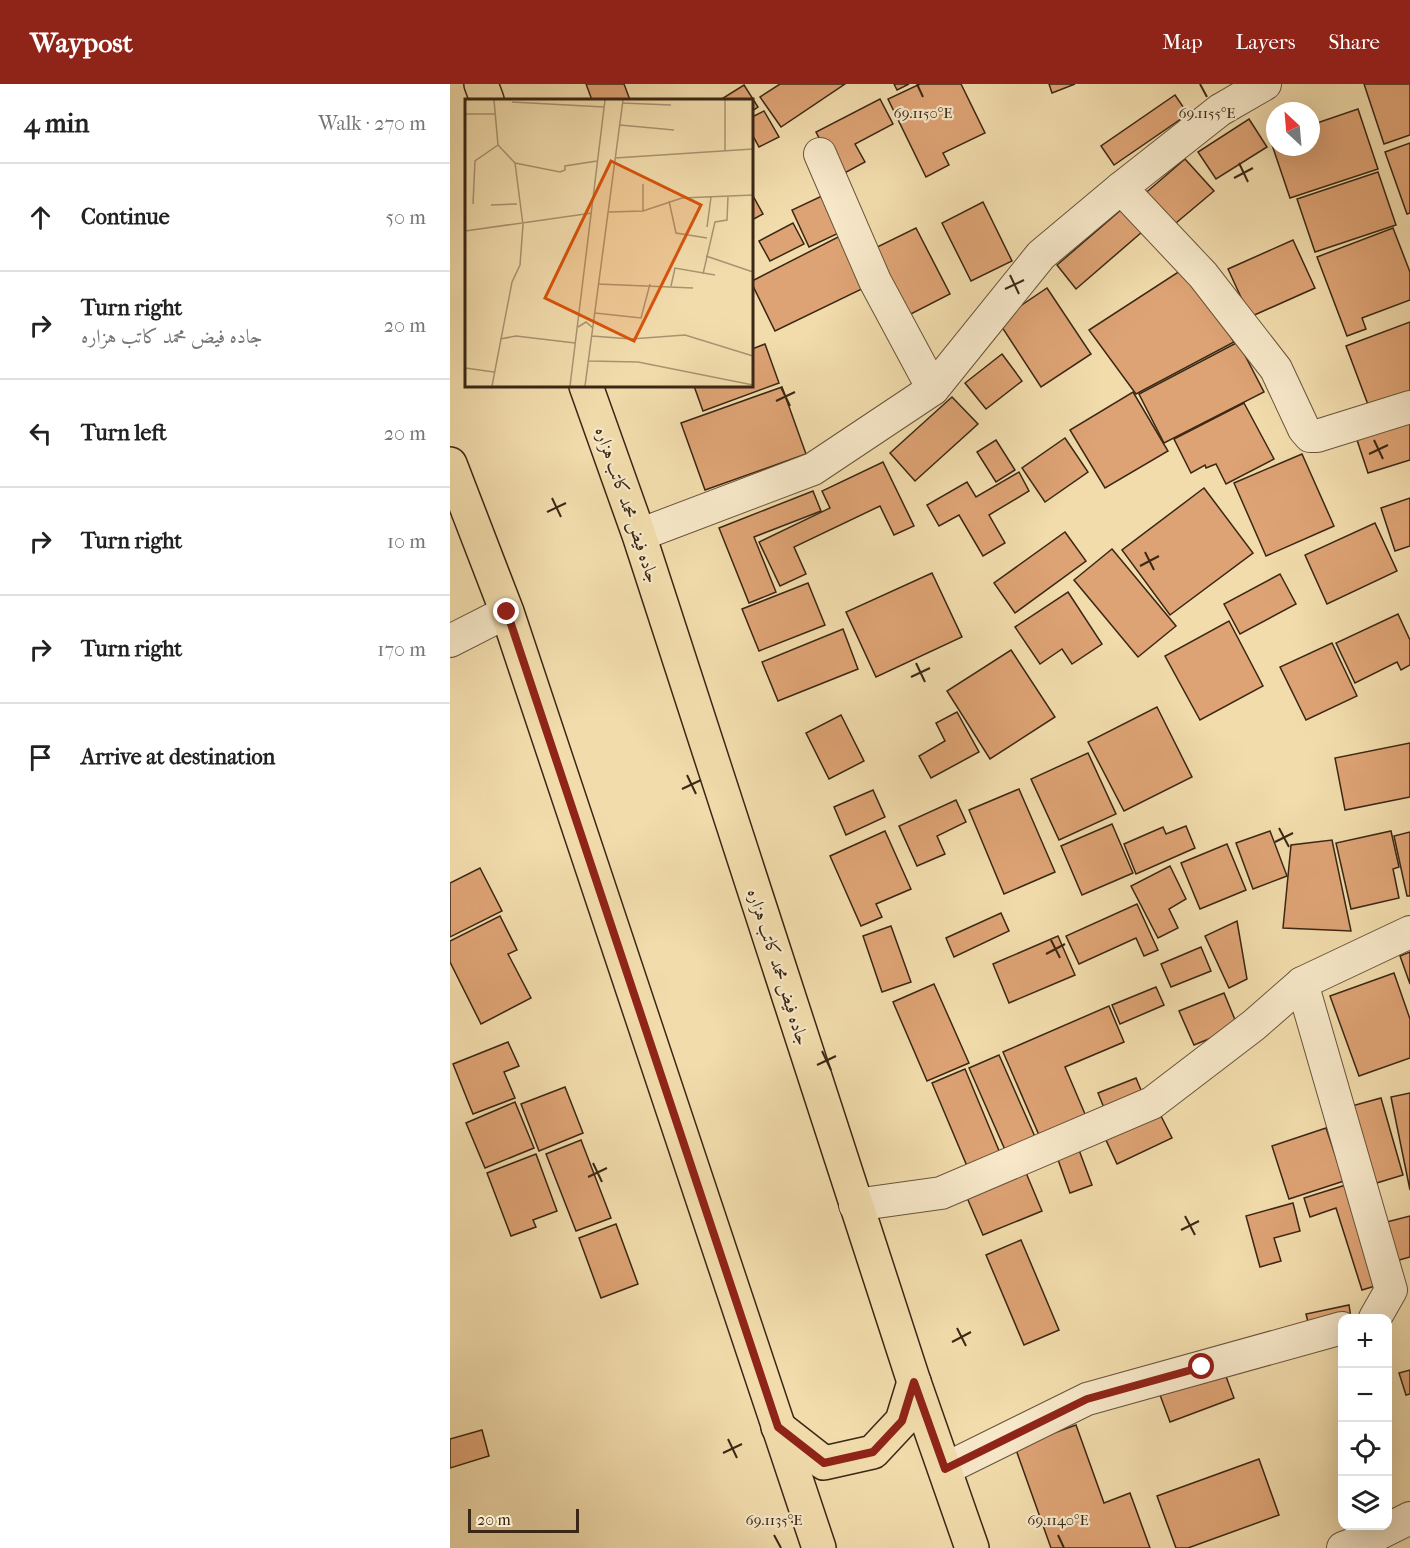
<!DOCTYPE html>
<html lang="en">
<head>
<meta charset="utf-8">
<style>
	:root { --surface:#fff; --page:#f2f2f2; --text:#222; --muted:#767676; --line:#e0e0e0; --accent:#8f2418 }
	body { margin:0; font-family:"IM FELL French Canon",Amiri,serif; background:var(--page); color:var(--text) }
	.controls { position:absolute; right:18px; bottom:18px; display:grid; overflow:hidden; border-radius:12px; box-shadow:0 6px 24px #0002 }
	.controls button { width:54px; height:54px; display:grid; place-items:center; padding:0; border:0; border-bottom:2px solid var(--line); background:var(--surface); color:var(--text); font:30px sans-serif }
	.compass { position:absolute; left:816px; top:18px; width:54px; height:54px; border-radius:50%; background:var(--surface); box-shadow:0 6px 24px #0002; rotate:334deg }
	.scale { position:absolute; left:18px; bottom:15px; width:111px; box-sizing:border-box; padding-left:6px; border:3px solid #3a2715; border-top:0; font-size:16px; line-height:21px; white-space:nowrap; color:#3a2715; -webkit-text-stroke:4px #f7e8c9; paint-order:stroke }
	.stop { position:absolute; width:18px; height:18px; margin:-14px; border:4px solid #8f2418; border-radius:50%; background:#fff }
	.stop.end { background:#8f2418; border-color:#fff; box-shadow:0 2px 6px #0008 }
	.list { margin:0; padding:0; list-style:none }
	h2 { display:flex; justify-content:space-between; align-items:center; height:78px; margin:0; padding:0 24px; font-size:26px }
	h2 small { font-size:20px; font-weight:400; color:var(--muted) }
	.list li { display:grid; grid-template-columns:39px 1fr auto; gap:18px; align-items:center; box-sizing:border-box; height:108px; padding:0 24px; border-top:2px solid var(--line) }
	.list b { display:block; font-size:22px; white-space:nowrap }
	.list p { margin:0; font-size:20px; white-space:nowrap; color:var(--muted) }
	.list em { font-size:20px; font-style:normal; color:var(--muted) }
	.icon { flex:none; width:33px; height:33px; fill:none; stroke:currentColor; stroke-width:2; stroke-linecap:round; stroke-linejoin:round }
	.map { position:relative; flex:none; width:960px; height:1464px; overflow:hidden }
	header { display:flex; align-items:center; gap:36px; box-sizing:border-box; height:84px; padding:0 30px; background:var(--accent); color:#fff }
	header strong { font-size:28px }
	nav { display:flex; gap:33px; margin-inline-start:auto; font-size:21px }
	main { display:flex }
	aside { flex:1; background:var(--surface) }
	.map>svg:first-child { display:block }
	.building { fill:#dea374; stroke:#3a2715; stroke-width:1.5 }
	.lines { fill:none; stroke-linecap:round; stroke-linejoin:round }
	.minor-casing { stroke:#68543b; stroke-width:34 }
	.primary-casing { stroke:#3a2715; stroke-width:36 }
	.minor { stroke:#f7e8c9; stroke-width:32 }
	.primary { stroke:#f2dcac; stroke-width:33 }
	.route { stroke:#8f2418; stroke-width:8 }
	.ticks { fill:none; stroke:#3a2715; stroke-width:2 }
	.labels { text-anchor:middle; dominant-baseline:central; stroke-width:4.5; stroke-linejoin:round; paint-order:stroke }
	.street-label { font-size:18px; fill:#3a2715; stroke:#f7e8c9 }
	.inset-road { fill:none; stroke:#a89470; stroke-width:1.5 }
	.view { fill:#d7540d; fill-opacity:0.15; stroke:#d7540d; stroke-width:3 }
	.inset-edge { fill:none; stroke:#3a2715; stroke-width:3 }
	.ticks-label { font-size:15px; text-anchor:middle; fill:#3a2715; stroke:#f7e8c9; stroke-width:4.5; stroke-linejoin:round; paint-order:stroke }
</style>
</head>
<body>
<header>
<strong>Waypost</strong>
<nav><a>Map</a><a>Layers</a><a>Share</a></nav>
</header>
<main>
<aside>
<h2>4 min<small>Walk · 270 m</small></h2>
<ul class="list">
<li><svg class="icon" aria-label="ahead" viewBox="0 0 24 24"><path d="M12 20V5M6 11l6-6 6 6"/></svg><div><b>Continue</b></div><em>50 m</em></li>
<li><svg class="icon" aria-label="right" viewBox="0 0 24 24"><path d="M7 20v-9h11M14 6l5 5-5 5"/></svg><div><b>Turn right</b><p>جاده فیض محمد کاتب هزاره</p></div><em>20 m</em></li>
<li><svg class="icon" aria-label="left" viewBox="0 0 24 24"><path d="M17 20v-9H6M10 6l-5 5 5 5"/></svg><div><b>Turn left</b></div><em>20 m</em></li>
<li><svg class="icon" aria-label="right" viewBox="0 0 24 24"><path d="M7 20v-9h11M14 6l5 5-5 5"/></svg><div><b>Turn right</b></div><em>10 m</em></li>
<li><svg class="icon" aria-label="right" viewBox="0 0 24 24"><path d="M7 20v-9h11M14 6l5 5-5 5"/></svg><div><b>Turn right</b></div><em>170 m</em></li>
<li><svg class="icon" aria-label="arrive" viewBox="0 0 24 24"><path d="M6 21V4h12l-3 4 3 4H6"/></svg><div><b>Arrive at destination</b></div></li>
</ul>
</aside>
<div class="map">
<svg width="960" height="1464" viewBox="0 0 960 1464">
	<rect width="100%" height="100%" fill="#f2dcac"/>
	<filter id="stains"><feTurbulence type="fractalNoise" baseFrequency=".00333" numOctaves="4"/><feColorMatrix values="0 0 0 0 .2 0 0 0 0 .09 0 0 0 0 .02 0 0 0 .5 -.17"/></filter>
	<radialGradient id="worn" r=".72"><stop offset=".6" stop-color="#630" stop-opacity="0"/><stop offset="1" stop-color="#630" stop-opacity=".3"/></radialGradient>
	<!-- building -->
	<g class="building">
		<polygon points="136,0 174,0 180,16 142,16"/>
		<polygon points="330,0 395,0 331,43 310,13"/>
		<polygon points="444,0 459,0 447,6"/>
		<polygon points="470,0 511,0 535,49 493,69 499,81 476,93 438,15"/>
		<polygon points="599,0 625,0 602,9"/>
		<polygon points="914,0 960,0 960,51 934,60"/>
		<polygon points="294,1 308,23 302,27 302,16 270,16"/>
		<polygon points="725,11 738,30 664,81 651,62"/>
		<polygon points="430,15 443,40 405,60 415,78 389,92 366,48"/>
		<polygon points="908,25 928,85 840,114 820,55 825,53 825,63 861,63 861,41"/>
		<polygon points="314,27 329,53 309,63 302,50 302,33"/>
		<polygon points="799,35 817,63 766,95 748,68"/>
		<polygon points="960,59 960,129 957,130 935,68"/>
		<polygon points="735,75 764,107 720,144 692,112"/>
		<polygon points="928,88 946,141 865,168 847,115"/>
		<polygon points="302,110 313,130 302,136"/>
		<polygon points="374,111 391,148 359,163 342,126"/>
		<polygon points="533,118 562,177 521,197 492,139"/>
		<polygon points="672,125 692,148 626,205 607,181"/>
		<polygon points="343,139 354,160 320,177 309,157"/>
		<polygon points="466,144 500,210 453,234 419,167"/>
		<polygon points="943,144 960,188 960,216 912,234 916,245 897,252 867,173"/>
		<polygon points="392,151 418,202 325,247 302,200 302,197"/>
		<polygon points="843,156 865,204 800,233 778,185"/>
		<polygon points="736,183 784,258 686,310 639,246"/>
		<polygon points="597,204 641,270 591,303 548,237"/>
		<polygon points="960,238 960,310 920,326 896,262"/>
		<polygon points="788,258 814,308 714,359 689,310"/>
		<polygon points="315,260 329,299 253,327 244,302 302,302 302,265"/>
		<polygon points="552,270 572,297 536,325 515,299"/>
		<polygon points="332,303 356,370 255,406 231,339"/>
		<polygon points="683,308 718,367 655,404 620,346"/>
		<polygon points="502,313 528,340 465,397 440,369"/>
		<polygon points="794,319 824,375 776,400 766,380 756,384 755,381 741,389 724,355"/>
		<polygon points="960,332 960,376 918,389 905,350"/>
		<polygon points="615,354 638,388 595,418 572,384"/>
		<polygon points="546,356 565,386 546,398 527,368"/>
		<polygon points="852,370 884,442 816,472 784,399"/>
		<polygon points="433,378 464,442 444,451 430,422 344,463 356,490 330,502 309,458 380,424 372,407"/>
		<polygon points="569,388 579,407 539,431 555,459 533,472 509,431 489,442 477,421 517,398 526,413"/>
		<polygon points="754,404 803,469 720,531 672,466"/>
		<polygon points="363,407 371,427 304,453 326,508 299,519 269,444"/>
		<polygon points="960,414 960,462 945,467 931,424"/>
		<polygon points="925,439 947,487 877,520 855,471"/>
		<polygon points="615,448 636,477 565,529 544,499"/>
		<polygon points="662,465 726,542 688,573 624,496"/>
		<polygon points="482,489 512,553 426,593 396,528"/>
		<polygon points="830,490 846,520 790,550 774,520"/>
		<polygon points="358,499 375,541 309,567 292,525"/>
		<polygon points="618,508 652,560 622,580 612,565 590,580 565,543"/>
		<polygon points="948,530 960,556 960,581 951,586 947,578 905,599 886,559"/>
		<polygon points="779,537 813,602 750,636 715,572"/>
		<polygon points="393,545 408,585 328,617 312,578"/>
		<polygon points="882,559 907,612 856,636 830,583"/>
		<polygon points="561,566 605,633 540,675 497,607"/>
		<polygon points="707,623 742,693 674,727 638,658"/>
		<polygon points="507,628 529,668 481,694 469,672 495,657 486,639"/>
		<polygon points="391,631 414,677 379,695 356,649"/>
		<polygon points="960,659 960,713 895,726 885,674"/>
		<polygon points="638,669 666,730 609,756 581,695"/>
		<polygon points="569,705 605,788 554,810 519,726"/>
		<polygon points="423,706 435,733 396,751 384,723"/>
		<polygon points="506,716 516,738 487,752 495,770 467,782 449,742"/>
		<polygon points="662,740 683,789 632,811 611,762"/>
		<polygon points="736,742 745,764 686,790 674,760 713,743 716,750"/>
		<polygon points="435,747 461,805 426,820 432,833 411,842 380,772"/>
		<polygon points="820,747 837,792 803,805 786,759"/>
		<polygon points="941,747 949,783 943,785 949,814 901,825 886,759"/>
		<polygon points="960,748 960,812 957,812 944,752"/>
		<polygon points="882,756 901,847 833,844 841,761"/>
		<polygon points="777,760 796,806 750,825 731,779"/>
		<polygon points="720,782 736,815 719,825 728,844 708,854 681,802"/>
		<polygon points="30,784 52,827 0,853 0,799"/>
		<polygon points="687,820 708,866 694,872 686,854 629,880 616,852"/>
		<polygon points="551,829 559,847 504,873 496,854"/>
		<polygon points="50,832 67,866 58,870 81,914 31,940 0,878 0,857"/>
		<polygon points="787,837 797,895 779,904 755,852"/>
		<polygon points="441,842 461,898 432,908 413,852"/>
		<polygon points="608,852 625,891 559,919 543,880"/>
		<polygon points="751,863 761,887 721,903 711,880"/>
		<polygon points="960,868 960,900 950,872"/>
		<polygon points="944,889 960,935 960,974 909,992 880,912"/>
		<polygon points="484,900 519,979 477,997 443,918"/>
		<polygon points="706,903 714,921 670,940 662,921"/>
		<polygon points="774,909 788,943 744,961 729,927"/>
		<polygon points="659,922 674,958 615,983 638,1037 592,1058 553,968"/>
		<polygon points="58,958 69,982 54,988 65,1014 23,1030 3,980"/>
		<polygon points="549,971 586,1055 556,1068 519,984"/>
		<polygon points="515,985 550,1069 517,1082 482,999"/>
		<polygon points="686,994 696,1018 658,1034 648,1009"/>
		<polygon points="115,1003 133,1049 89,1067 71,1020"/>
		<polygon points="960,1009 960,1106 941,1013"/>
		<polygon points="931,1014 953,1091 920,1101 898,1023"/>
		<polygon points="65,1018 84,1064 35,1084 16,1039"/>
		<polygon points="710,1030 722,1054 667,1080 656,1056"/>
		<polygon points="876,1044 894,1097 839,1115 822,1062"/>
		<polygon points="131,1056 161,1134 126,1147 96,1070"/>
		<polygon points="629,1066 642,1101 620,1109 607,1073"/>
		<polygon points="86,1070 107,1127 83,1136 86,1143 61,1152 37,1089"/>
		<polygon points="574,1084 592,1127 533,1151 515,1109"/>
		<polygon points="902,1099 935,1199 912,1206 886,1124 860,1133 854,1114"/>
		<polygon points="843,1119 850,1147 824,1154 831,1177 810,1183 796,1132"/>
		<polygon points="960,1132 960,1173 935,1180 925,1141"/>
		<polygon points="166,1140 188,1200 151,1214 129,1154"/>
		<polygon points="571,1156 609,1246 574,1261 536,1171"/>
		<polygon points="899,1221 901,1234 860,1246 856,1230"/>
		<polygon points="960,1286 960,1310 956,1311 949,1289"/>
		<polygon points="774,1287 784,1314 720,1338 710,1311"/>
		<polygon points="626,1341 654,1419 680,1409 700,1464 601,1464 565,1363"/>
		<polygon points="32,1346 39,1372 0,1384 0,1355"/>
		<polygon points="809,1375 829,1431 738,1464 726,1464 707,1412"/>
	</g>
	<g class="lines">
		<defs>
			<g id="minor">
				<polyline points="370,70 425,197 483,305"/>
				<polyline points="671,104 753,191 826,285 854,345 860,352 867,352 960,323"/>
				<polyline points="189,451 363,385 483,305 591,171 671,104 770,26 815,0"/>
				<polyline points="0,557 57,528"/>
				<polyline points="852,899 941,1206 925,1234"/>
				<polyline points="405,1121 491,1109 702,1019 804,941 852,899 960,848"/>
				<polyline points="495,1385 637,1315 892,1244"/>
				<polyline points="893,1464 922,1453 960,1434"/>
			</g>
			<g id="primary">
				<polyline points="31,0 37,16"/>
				<polyline points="136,302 189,451 464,1298 522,1464"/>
				<polyline points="0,380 57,528 369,1464"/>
				<polyline points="328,1343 374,1379 423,1368 452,1337 464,1298"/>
			</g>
		</defs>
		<!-- minor casing -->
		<use href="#minor" class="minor-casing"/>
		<!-- primary casing -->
		<use href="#primary" class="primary-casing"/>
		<!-- minor -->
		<use href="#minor" class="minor"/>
		<!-- primary -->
		<use href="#primary" class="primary"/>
	</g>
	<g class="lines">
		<!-- route -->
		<polyline class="route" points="57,528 328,1343 374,1379 423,1368 452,1337 464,1298 495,1385 637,1315 752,1283"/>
	</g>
	<!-- ticks -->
	<path class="ticks" d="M 467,0 L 473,13M 750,0 L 757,13M 789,79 L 798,98M 784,94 L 803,84M 560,191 L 569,210M 555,205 L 574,196M 331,303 L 340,322M 326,317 L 345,308M 924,356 L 933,375M 919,370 L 938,361M 102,414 L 111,433M 97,428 L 116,419M 695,468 L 704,486M 690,482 L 709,472M 466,579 L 475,598M 461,593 L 480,584M 237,691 L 246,710M 232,705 L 251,696M 829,744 L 839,763M 825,758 L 843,749M 601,856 L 610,874M 596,870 L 615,860M 372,967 L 381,986M 367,981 L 386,972M 143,1079 L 152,1098M 138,1093 L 157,1084M 735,1132 L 745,1151M 731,1146 L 749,1137M 507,1244 L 516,1262M 502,1258 L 521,1248M 278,1355 L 287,1374M 273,1369 L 292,1360M 324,1451 L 331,1464M 608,1451 L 614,1464"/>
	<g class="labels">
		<!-- street labels -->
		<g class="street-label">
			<text transform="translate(177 421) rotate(71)">جاده فیض محمد کاتب هزاره</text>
			<text transform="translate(328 883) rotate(72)">جاده فیض محمد کاتب هزاره</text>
		</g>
	</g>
	<!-- overview -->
	<g transform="translate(15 15)">
		<rect width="288" height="288" fill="#f2dcac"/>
		<path class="inset-road" d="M 47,3 L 139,8M 157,4 L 206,6M 0,15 L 30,15M 155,26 L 209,31M 260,52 L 260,1M 150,59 L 288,50M 50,64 L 95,73 L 100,71 L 100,67 L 132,62M 204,102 L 211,134 L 242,139M 8,105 L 10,62 L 33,46M 26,106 L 52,105M 178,112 L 178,85M 144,113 L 178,112 L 217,99 L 288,96M 242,128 L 246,98M 0,132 L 127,114M 241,157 L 288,173M 238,175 L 250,123 L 262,121 L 263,97M 133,185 L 228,189M 206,187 L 210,169 L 250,176M 130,214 L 176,219 L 185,185M 113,228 L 121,223 L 128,229M 127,237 L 166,240 L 220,236 L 288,257M 35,240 L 51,237 L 110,244M 124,262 L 173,263 L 288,286M 0,269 L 29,273M 27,287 L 47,183 L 55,166 L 58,126 L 50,64 L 33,46 L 29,1M 105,287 L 140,1M 120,287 L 158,1"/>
		<path class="view" d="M 146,62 L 236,106 L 169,242 L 80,199 Z"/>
		<rect width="288" height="288" class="inset-edge"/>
	</g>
	<g class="ticks-label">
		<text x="473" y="34">69.1150°E</text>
		<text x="757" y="34">69.1155°E</text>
		<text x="324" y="1441">69.1135°E</text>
		<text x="608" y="1441">69.1140°E</text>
	</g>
	<rect width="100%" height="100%" filter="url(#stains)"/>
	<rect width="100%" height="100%" fill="url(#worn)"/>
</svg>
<div class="controls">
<button>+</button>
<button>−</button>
<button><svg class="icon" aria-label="locate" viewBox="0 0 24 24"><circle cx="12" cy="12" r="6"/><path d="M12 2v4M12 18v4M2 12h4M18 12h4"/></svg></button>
<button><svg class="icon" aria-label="layers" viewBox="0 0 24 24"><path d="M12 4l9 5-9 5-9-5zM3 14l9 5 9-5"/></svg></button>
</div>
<svg class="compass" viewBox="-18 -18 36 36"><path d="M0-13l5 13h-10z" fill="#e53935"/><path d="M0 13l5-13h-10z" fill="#767676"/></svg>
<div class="scale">20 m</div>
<div class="stop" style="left:752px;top:1283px"></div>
<div class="stop end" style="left:57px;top:528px"></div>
</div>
</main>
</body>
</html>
